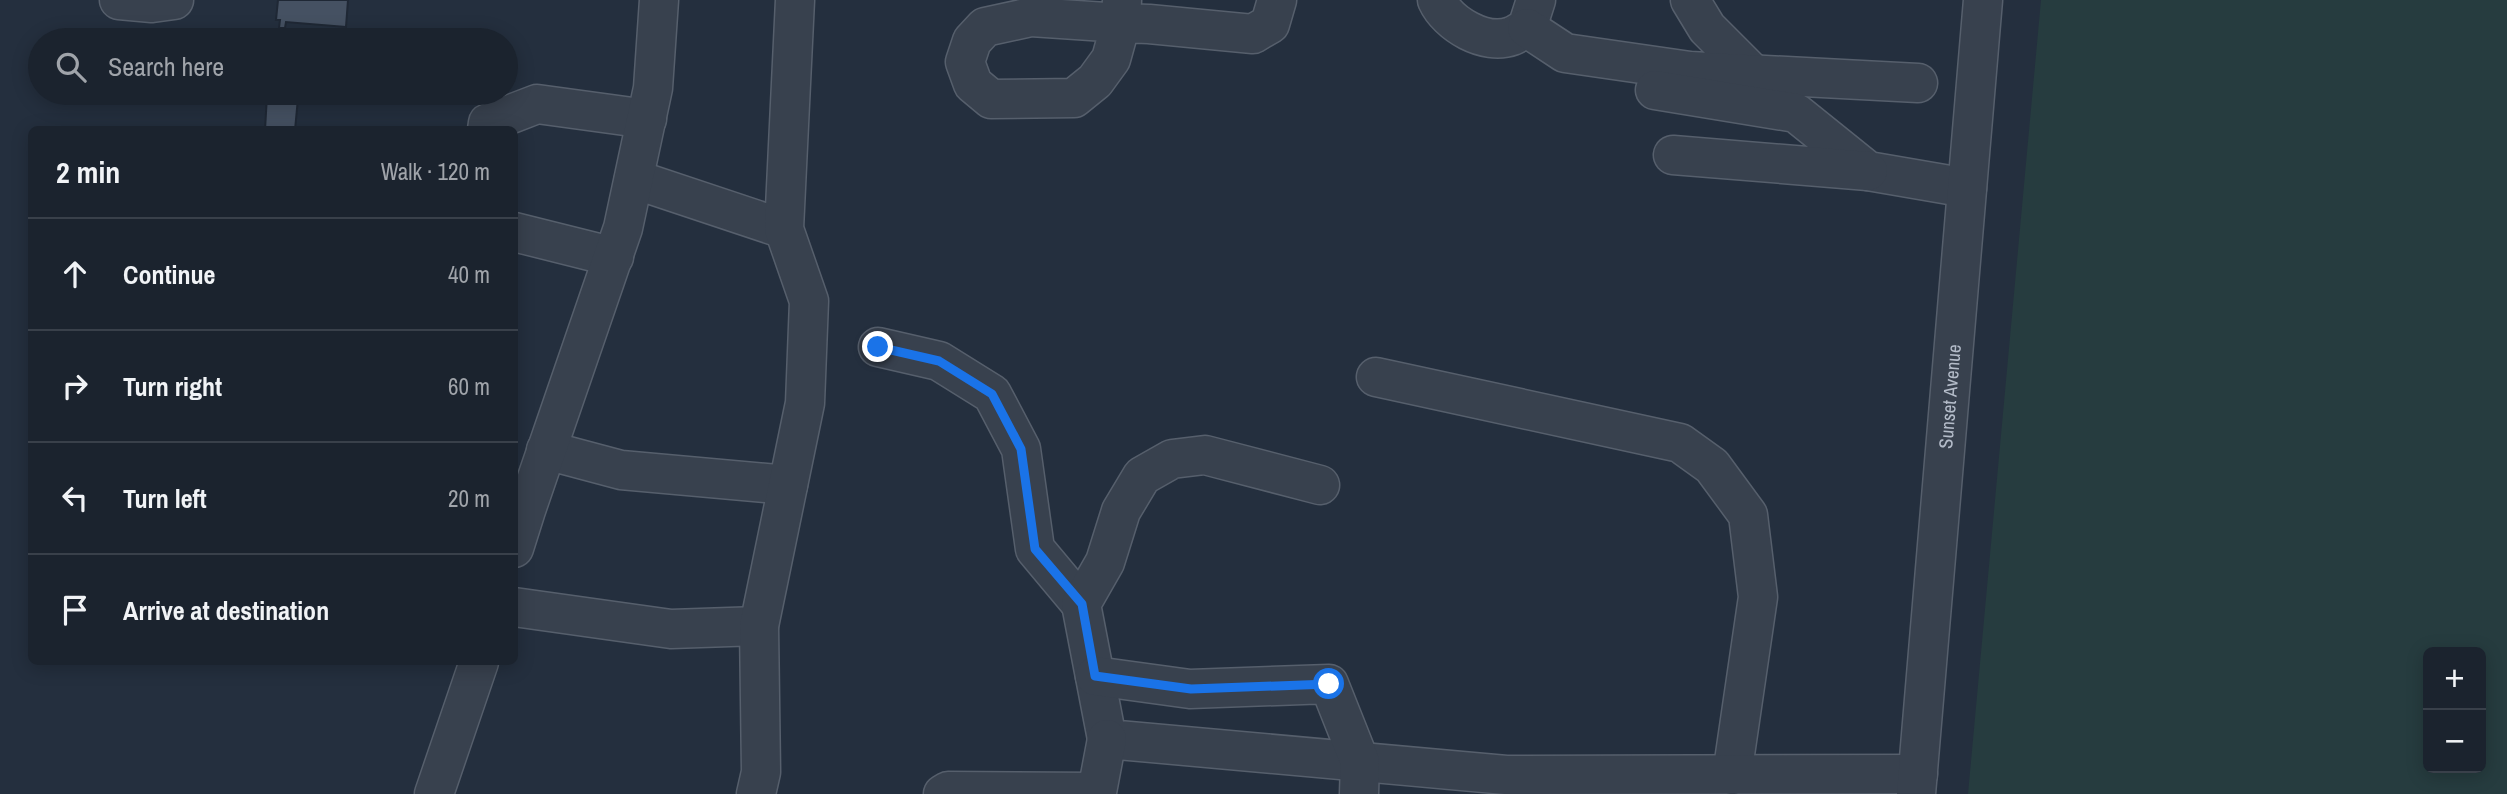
<!DOCTYPE html>
<html lang="en">
<head>
<meta charset="utf-8">
<style>
	:root { --surface:#1b232e; --page:#282f3a; --text:#f1f3f6; --muted:#a0a4aa; --line:#39404a }
	body { margin:0; font-family:"Archivo Narrow",sans-serif; background:var(--page); color:var(--text) }
	.controls { position:absolute; right:21px; bottom:21px; display:grid; overflow:hidden; border-radius:10px; box-shadow:0 4px 18px #0003 }
	.controls button { width:63px; height:63px; display:grid; place-items:center; padding:0; border:0; border-bottom:2px solid var(--line); background:var(--surface); color:var(--text); font:35px sans-serif }
	.stop { position:absolute; width:21px; height:21px; margin:-16px; border:5px solid #1a73e8; border-radius:50%; background:#fff }
	.stop.end { background:#1a73e8; border-color:#fff; box-shadow:0 2px 7px #0008 }
	.list { margin:0; padding:0; list-style:none }
	h2 { display:flex; justify-content:space-between; align-items:center; height:91px; margin:0; padding:0 28px; font-size:30px }
	h2 small { font-size:23px; font-weight:400; color:var(--muted) }
	.list li { display:grid; grid-template-columns:46px 1fr auto; gap:21px; align-items:center; box-sizing:border-box; height:112px; padding:0 28px; border-top:2px solid var(--line) }
	.list b { display:block; font-size:26px; white-space:nowrap }
	.list em { font-size:23px; font-style:normal; color:var(--muted) }
	.icon { flex:none; width:38px; height:38px; fill:none; stroke:currentColor; stroke-width:2; stroke-linecap:round; stroke-linejoin:round }
	.map { position:relative; flex:none; width:2507px; height:794px; overflow:hidden }
	.search { position:absolute; background:var(--surface); box-shadow:0 4px 18px #0003; left:28px; top:28px; width:490px; height:77px; display:flex; align-items:center; gap:18px; box-sizing:border-box; padding:0 24px; border-radius:38px; color:var(--muted); font-size:26px }
	.panel { position:absolute; background:var(--surface); box-shadow:0 4px 18px #0003; left:28px; top:126px; width:490px; height:539px; border-radius:10px }
	.map>svg:first-child { display:block }
	.green { fill:#263c3f; fill-rule:evenodd }
	.building { fill:#455162; stroke:#1f2835; stroke-width:2 }
	.lines { fill:none; stroke-linecap:round; stroke-linejoin:round }
	.minor-casing { stroke:#565f6c; stroke-width:41 }
	.minor { stroke:#38414e; stroke-width:38 }
	.route { stroke:#1a73e8; stroke-width:9 }
	.labels { text-anchor:middle; dominant-baseline:central; stroke-width:5; stroke-linejoin:round; paint-order:stroke }
	.street-label { font-size:19px; fill:#b4bcc9; stroke:#1d2633 }
</style>
</head>
<body>
<div class="map">
<svg width="2507" height="794" viewBox="0 0 2507 794">
	<rect width="100%" height="100%" fill="#242f3e"/>
	<!-- green -->
	<path class="green" d="M 2041,0 L 2507,0 L 2507,794 L 1968,794 ZM 2428,652 L 2481,652 L 2481,768 L 2428,768 Z"/>
	<!-- building -->
	<g class="building">
		<polygon points="278,0 348,0 346,27 286,22 285,28 279,28 280,20 276,20"/>
		<polygon points="232,93 258,93 258,97 232,96"/>
		<polygon points="267,95 298,98 295,130 265,130"/>
	</g>
	<g class="lines">
		<defs>
			<g id="minor">
				<polyline points="119,0 152,3 174,0"/>
				<polyline points="1122,0 1121,23 1111,59 1095,81 1074,98 991,99 973,84 965,62 972,41 985,27 1031,17 1121,23 1149,24 1253,34 1270,24 1277,0"/>
				<path d="M 1437,0 C 1448,24 1485,46 1512,36 C 1517,34 1522,30 1527,28 L 1536,0"/>
				<polyline points="1690,0 1707,28 1753,74"/>
				<polyline points="1527,28 1565,53 1690,71 1918,83"/>
				<polyline points="1655,90 1796,113 1868,171 1967,188"/>
				<polyline points="487,130 488,123 537,104 647,119"/>
				<polyline points="1673,155 1868,171"/>
				<polyline points="634,179 784,229"/>
				<polyline points="514,232 614,257"/>
				<polyline points="878,347 939,361 992,394 1021,449 1035,549 1081,604"/>
				<polyline points="1376,377 1680,443 1712,466 1748,515 1758,597 1732,775"/>
				<polyline points="546,450 621,470 788,485"/>
				<polyline points="1320,485 1205,455 1172,459 1142,476 1121,511 1105,562 1081,604 1107,739 1506,775 1918,774"/>
				<polyline points="514,548 526,510 623,228 653,88 659,0"/>
				<polyline points="514,607 671,629 759,626"/>
				<polyline points="1095,676 1190,689 1329,684 1360,762 1359,794"/>
				<polyline points="434,794 479,662"/>
				<polyline points="756,794 761,772 759,626 805,403 809,301 784,229 795,0"/>
				<polyline points="943,794 948,791 1097,792 1107,739"/>
				<path id="s1" d="M 1916,794 L 1983,0"/>
			</g>
		</defs>
		<!-- minor casing -->
		<use href="#minor" class="minor-casing"/>
		<!-- minor -->
		<use href="#minor" class="minor"/>
	</g>
	<g class="lines">
		<!-- route -->
		<polyline class="route" points="878,347 939,361 992,394 1021,449 1035,549 1082,604 1095,676 1191,689 1329,684"/>
	</g>
	<g class="labels">
		<!-- street labels -->
		<g class="street-label">
			<text stroke="none"><textPath href="#s1" startOffset="399">Sunset Avenue</textPath></text>
		</g>
	</g>
</svg>
<div class="controls">
<button>+</button>
<button>−</button>
</div>
<div class="stop" style="left:1329px;top:684px"></div>
<div class="stop end" style="left:878px;top:347px"></div>
<div class="search"><svg class="icon" aria-label="search" viewBox="0 0 24 24"><circle cx="10" cy="10" r="6"/><path d="M15 15l6 6"/></svg>Search here</div>
<section class="panel">
<h2>2 min<small>Walk · 120 m</small></h2>
<ul class="list">
<li><svg class="icon" aria-label="ahead" viewBox="0 0 24 24"><path d="M12 20V5M6 11l6-6 6 6"/></svg><div><b>Continue</b></div><em>40 m</em></li>
<li><svg class="icon" aria-label="right" viewBox="0 0 24 24"><path d="M7 20v-9h11M14 6l5 5-5 5"/></svg><div><b>Turn right</b></div><em>60 m</em></li>
<li><svg class="icon" aria-label="left" viewBox="0 0 24 24"><path d="M17 20v-9H6M10 6l-5 5 5 5"/></svg><div><b>Turn left</b></div><em>20 m</em></li>
<li><svg class="icon" aria-label="arrive" viewBox="0 0 24 24"><path d="M6 21V4h12l-3 4 3 4H6"/></svg><div><b>Arrive at destination</b></div></li>
</ul>
</section>
</div>
</body>
</html>
